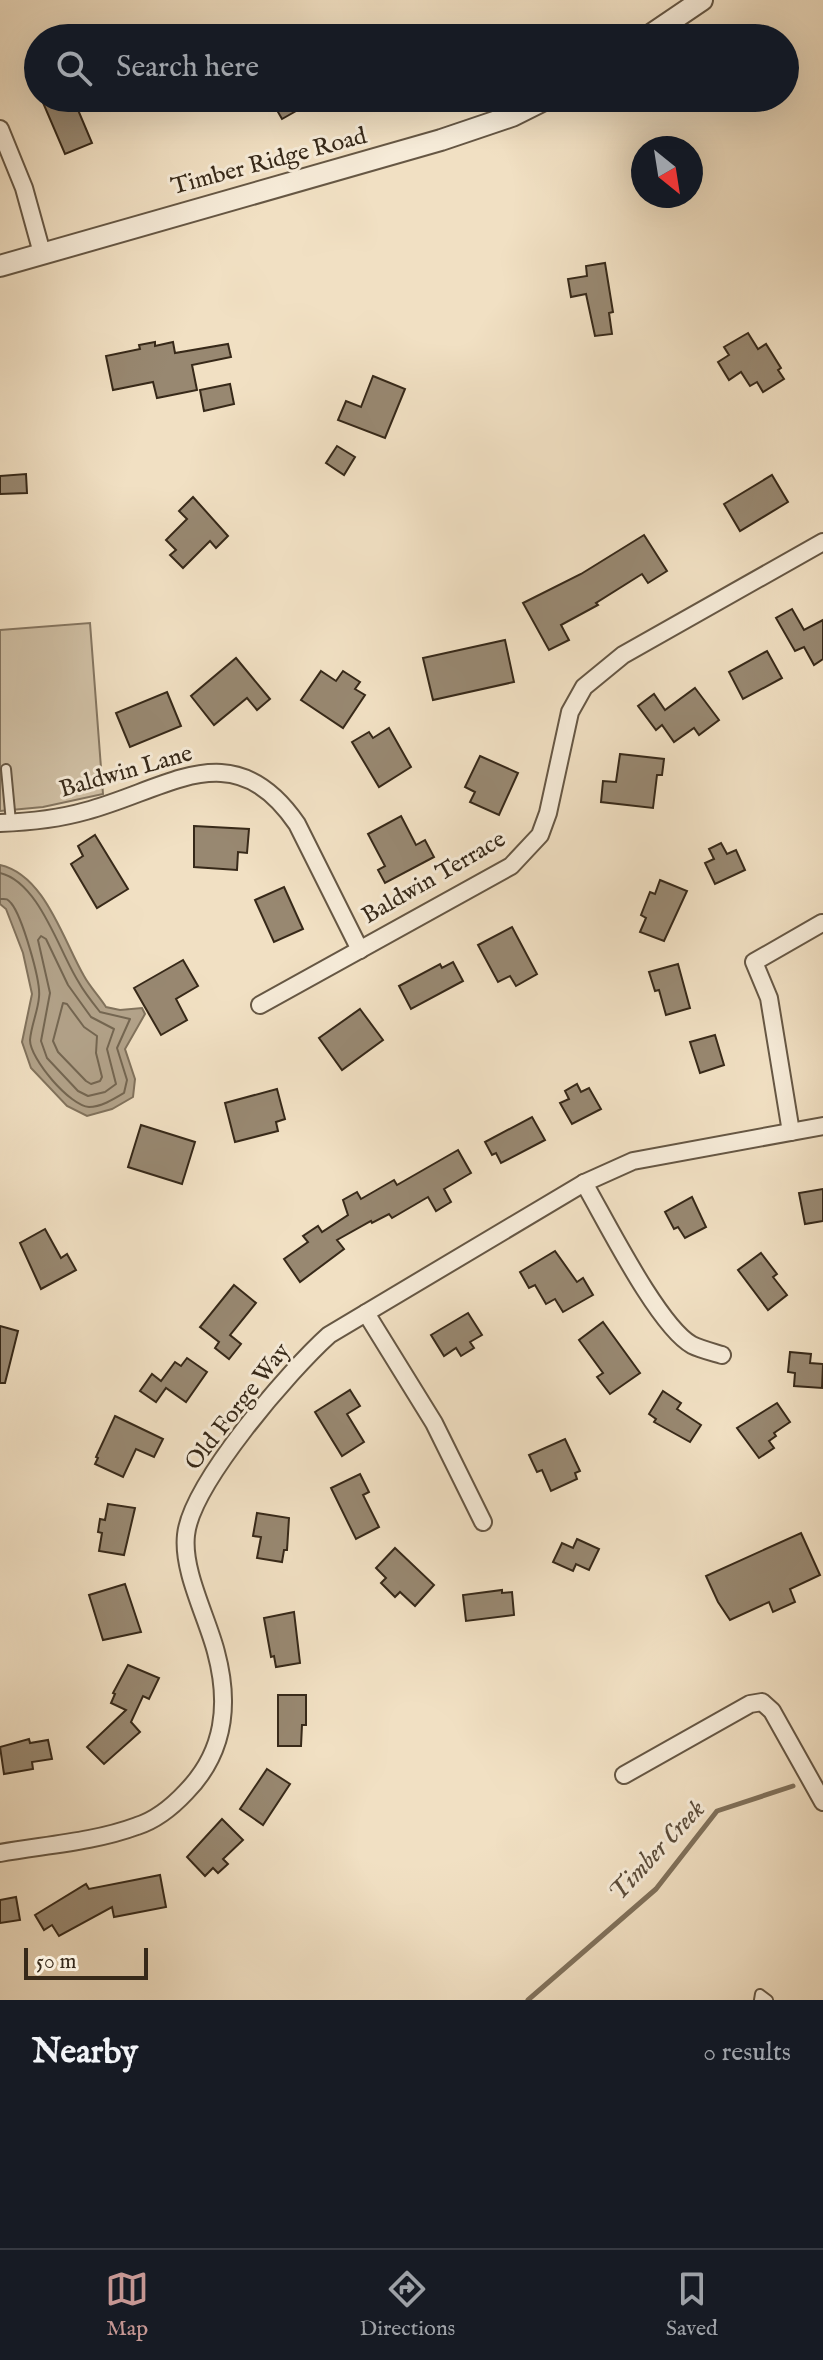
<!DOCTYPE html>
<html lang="en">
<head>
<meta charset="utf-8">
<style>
	:root { --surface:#171b24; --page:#20242c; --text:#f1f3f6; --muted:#9ea1a6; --line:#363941; --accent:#c59692 }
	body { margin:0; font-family:"IM FELL English",serif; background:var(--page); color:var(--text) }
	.compass { position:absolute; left:631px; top:136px; width:72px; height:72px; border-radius:50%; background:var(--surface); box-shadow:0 8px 32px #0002; rotate:150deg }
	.scale { position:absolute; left:24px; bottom:20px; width:124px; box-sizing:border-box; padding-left:8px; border:4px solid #372919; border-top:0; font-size:22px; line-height:28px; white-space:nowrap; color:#372919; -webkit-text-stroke:6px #f6ebd8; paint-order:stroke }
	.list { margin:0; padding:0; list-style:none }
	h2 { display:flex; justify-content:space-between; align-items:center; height:104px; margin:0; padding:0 32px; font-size:34px }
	h2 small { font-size:26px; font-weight:400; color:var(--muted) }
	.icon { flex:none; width:44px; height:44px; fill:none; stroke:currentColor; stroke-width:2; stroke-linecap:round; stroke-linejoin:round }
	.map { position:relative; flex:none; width:823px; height:2000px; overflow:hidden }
	.search { position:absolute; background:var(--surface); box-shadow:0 8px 32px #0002; left:24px; right:24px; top:24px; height:88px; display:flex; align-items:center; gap:20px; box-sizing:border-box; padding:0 28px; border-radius:44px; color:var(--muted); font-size:30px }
	.sheet { height:248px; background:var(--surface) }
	nav { display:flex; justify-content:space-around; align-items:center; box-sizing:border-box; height:112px; border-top:2px solid var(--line); background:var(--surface); font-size:22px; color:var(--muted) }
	nav a { display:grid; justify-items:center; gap:4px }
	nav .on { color:var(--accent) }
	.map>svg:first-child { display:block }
	.green { fill:#d1c1a6; stroke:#847560; stroke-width:2 }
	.water { fill:#b2a289; stroke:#81725c; stroke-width:2 }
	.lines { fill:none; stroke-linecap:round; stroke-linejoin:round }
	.shore { stroke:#746651; stroke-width:2 }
	.stream { stroke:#81725c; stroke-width:5 }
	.building { fill:#988871; stroke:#372919; stroke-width:2 }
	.service-casing { stroke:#665744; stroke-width:12 }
	.minor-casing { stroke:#665744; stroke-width:20 }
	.tertiary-casing { stroke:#665744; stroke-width:24 }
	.service { stroke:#f6ebd8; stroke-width:8 }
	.minor { stroke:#f6ebd8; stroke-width:16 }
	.tertiary { stroke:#f6ebd8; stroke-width:20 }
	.labels { text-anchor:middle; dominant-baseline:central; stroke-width:6; stroke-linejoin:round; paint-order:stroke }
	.street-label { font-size:24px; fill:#372919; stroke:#f6ebd8 }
	.water-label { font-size:26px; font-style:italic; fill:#5c4d3b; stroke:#f6ebd8 }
</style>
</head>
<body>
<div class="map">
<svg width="823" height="2000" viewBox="0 0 823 2000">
	<rect width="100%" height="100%" fill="#f1e0c3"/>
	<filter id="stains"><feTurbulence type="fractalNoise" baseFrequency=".0025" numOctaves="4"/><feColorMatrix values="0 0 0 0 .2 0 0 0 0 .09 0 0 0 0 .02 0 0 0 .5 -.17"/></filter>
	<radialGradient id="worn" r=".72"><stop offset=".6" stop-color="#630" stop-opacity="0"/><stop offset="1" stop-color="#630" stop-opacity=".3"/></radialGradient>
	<!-- green -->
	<polygon class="green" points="90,623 103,794 43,807 0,811 0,630"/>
	<!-- water -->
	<path class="water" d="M 0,865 C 45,875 63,940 84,976 C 90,987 99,996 106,1007 L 120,1010 L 142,1008 L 145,1014 L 125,1049 L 135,1079 L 133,1097 L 112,1109 L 87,1116 L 67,1106 L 31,1068 L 22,1042 L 32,994 L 23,953 L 6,909 L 0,904 Z"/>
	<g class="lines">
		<!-- shore -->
		<g class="shore">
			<path d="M 0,873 C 39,882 59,951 78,981 C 84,992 92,1002 100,1012 L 130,1019 L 117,1048 L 127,1080 L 124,1093 C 114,1099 101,1107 89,1107 C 70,1106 30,1059 30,1040 C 31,1026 38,1011 39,997 C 41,981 22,916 11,903 C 7,898 6,899 0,899"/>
			<polygon points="41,936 46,939 68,985 91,1017 114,1029 107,1049 116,1084 105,1092 88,1096 78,1091 47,1058 41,1041 50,993 38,940"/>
			<polygon points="63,1003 67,1004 84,1027 97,1036 96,1053 102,1077 100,1081 91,1084 86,1081 58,1052 53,1041"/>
		</g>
		<!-- stream -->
		<polyline class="stream" points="528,2000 656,1889 717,1811 793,1786"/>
	</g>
	<!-- building -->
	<g class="building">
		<polygon points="41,98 73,98 92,143 65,154"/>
		<polygon points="270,98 319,98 282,119"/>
		<polygon points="605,263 613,312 609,313 612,334 595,336 586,294 571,297 568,279 587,276 586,266"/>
		<polygon points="748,333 758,349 766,344 781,368 778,370 784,379 763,392 757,382 750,386 741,372 729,380 718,362 729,355 724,347"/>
		<polygon points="155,342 155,346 173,342 175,353 228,344 231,357 192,365 197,390 157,398 153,382 113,390 106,356 140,349 139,345"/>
		<polygon points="373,376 405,389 385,438 338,420 346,401 361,407"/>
		<polygon points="230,384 234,404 204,411 200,390"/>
		<polygon points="337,446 355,457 344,475 326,463"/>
		<polygon points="26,474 27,493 0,494 0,476"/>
		<polygon points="772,475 788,502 740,531 724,504"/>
		<polygon points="193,497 228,536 216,548 210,541 183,568 170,555 176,550 166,540 187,519 179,511"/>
		<polygon points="644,535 667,571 648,583 642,574 596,603 598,605 561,625 569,640 549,650 523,603 581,574"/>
		<polygon points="792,609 804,630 823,620 823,659 814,665 804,647 795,651 776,618"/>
		<polygon points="505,640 514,682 433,700 423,658"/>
		<polygon points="767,651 782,678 743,699 729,672"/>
		<polygon points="236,658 270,699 257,710 247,698 214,725 191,696"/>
		<polygon points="321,671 336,681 343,671 360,682 355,689 365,695 343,728 301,700"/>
		<polygon points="695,688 719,720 699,735 694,728 674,742 662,725 656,730 638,706 654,694 665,710"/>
		<polygon points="167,692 181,726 130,747 116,713"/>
		<polygon points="389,728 411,767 379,787 352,742 369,732 373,738"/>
		<polygon points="620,754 664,759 662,775 657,775 653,808 601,802 603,781 616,782"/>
		<polygon points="480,756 518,773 499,815 470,802 475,792 465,787"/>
		<polygon points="401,816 416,845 425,840 434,857 385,883 378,870 385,866 368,834"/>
		<polygon points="194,826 249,829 247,853 238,852 237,870 194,867"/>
		<polygon points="95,835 128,889 97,908 71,864 83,856 78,846"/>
		<polygon points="721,843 727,854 736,850 745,870 715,884 705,863 714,859 709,849"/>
		<polygon points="660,880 687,891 664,941 640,932 646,918 641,915 650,892 655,894"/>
		<polygon points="284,887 303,929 274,942 255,900"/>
		<polygon points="512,927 537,974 516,986 510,976 498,982 478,945"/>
		<polygon points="183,960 198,986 176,999 187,1020 161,1035 134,988"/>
		<polygon points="453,962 463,981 411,1009 399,986 440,964 442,968"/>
		<polygon points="678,964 690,1008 666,1015 659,990 655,991 649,972"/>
		<polygon points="360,1009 383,1040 342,1070 319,1038"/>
		<polygon points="715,1035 724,1065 700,1073 690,1042"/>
		<polygon points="577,1084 581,1092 589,1088 601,1109 572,1124 560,1103 569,1099 565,1091"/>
		<polygon points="277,1089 285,1119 276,1122 278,1131 235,1142 225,1103"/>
		<polygon points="532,1117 545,1140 501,1163 496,1153 492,1155 485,1142"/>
		<polygon points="141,1125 195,1142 182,1184 128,1167"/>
		<polygon points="458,1150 471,1173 444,1189 451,1202 436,1211 428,1197 392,1218 389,1214 372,1223 371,1221 337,1240 344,1249 300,1282 284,1259 308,1242 303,1236 318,1226 322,1232 348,1215 343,1200 357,1192 361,1199 394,1180 397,1185"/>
		<polygon points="823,1189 823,1221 805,1224 799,1193"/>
		<polygon points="692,1197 706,1227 685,1238 678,1227 674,1229 665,1212"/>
		<polygon points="45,1229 61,1258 67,1254 76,1270 41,1289 20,1243"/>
		<polygon points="555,1251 577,1282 583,1278 593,1295 563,1312 555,1299 546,1304 535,1285 529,1288 520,1272"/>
		<polygon points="761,1253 777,1274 773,1277 787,1295 768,1310 738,1270"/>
		<polygon points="234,1285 256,1303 230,1335 241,1344 229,1359 215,1348 219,1342 200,1327"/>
		<polygon points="468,1313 482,1335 470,1342 474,1348 461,1356 456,1348 444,1356 431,1335"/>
		<polygon points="603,1322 640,1373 610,1394 597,1377 603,1373 579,1340"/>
		<polygon points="0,1326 18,1331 5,1383 0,1383"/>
		<polygon points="790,1352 811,1354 810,1363 823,1364 822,1388 794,1386 795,1373 788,1372"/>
		<polygon points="187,1358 207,1372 186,1402 166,1388 156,1402 140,1391 152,1374 161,1381 175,1362 181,1366"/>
		<polygon points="350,1390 360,1406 347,1414 364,1442 342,1456 315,1412"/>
		<polygon points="663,1391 681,1403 677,1409 701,1425 690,1442 654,1422 656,1419 649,1414"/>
		<polygon points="777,1403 790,1422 774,1433 776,1436 769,1441 774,1448 759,1458 737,1428"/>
		<polygon points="115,1416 163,1439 154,1457 136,1449 123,1477 95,1464 98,1458 96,1457"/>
		<polygon points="565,1439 580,1471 575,1473 577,1479 551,1491 542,1470 537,1472 529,1455"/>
		<polygon points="360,1474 369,1492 363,1495 379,1527 356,1539 331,1488"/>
		<polygon points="108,1504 135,1508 124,1555 99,1551 102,1533 98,1532 100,1519 105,1520"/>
		<polygon points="257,1513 289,1518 287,1550 284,1550 282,1562 257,1558 261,1537 253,1536"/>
		<polygon points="801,1533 820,1575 790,1589 795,1602 773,1612 769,1602 730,1620 718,1602 706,1576"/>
		<polygon points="577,1539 599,1549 589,1570 576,1564 573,1571 553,1562 562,1543 573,1548"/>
		<polygon points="395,1548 434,1585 415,1606 400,1592 395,1597 381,1583 386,1578 376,1568"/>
		<polygon points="125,1584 141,1632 103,1640 89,1595"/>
		<polygon points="502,1590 502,1593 512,1592 514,1615 466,1621 463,1595"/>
		<polygon points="294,1612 300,1663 276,1667 274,1656 271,1657 264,1618"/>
		<polygon points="128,1665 159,1678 149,1699 143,1696 131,1722 140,1732 104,1764 87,1747 126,1710 111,1703 115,1694 113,1693"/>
		<polygon points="278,1695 306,1695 306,1725 302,1725 301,1746 278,1746"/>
		<polygon points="29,1739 30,1743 48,1740 52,1759 32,1762 33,1769 4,1774 0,1747"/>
		<polygon points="267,1769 290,1784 263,1825 240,1809"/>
		<polygon points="222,1819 243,1840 223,1859 228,1864 218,1873 213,1868 205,1876 187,1857"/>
		<polygon points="160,1875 166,1907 114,1917 112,1907 59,1936 52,1925 44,1930 35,1915 86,1884 89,1889"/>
		<polygon points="16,1897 20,1920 0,1923 0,1900"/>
	</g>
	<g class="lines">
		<defs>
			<g id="service">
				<polyline points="6,769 11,822"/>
				<polyline points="759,2000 760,1994 768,2000"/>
			</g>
			<g id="minor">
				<polyline points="0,129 24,188 42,253"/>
				<path d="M 0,823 C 29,822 58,819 86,811 C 169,789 233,731 297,824 L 360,950"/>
				<polyline points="260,1005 511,866 540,835 548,813 570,712 584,687 623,655 823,542"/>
				<polyline points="791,1132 769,998 754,962 822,923"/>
				<path d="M 584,1183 C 605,1219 658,1326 692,1345 C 700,1349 712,1352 722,1355"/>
				<polyline points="366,1313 434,1423 483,1522"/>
				<polyline points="624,1775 750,1704 762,1702 772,1711 823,1802"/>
				<path d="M 0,1853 C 45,1845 94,1842 137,1826 C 156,1820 172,1807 186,1792 C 225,1752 230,1704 216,1652 C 207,1617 182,1571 186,1535 C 191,1484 290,1370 329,1335 L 584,1183 L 633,1161 L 823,1126"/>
			</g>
			<g id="tertiary">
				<polyline points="646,38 702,0"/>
				<polyline points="0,266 441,140 512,116 548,98"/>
			</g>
		</defs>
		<!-- service casing -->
		<use href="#service" class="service-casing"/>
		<!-- minor casing -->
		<use href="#minor" class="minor-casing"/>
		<!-- tertiary casing -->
		<use href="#tertiary" class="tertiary-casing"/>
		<!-- service -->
		<use href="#service" class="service"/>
		<!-- minor -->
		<use href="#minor" class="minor"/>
		<!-- tertiary -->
		<use href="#tertiary" class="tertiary"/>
	</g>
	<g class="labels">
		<!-- street labels -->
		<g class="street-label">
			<text transform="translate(269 162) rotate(-15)">Timber Ridge Road</text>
			<text transform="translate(126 772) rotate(-16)">Baldwin Lane</text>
			<text transform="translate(434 878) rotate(-30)">Baldwin Terrace</text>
			<text transform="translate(238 1407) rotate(-52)">Old Forge Way</text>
		</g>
		<!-- water labels -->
		<g class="water-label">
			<text transform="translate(657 1851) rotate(-47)">Timber Creek</text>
		</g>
	</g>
	<rect width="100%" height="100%" filter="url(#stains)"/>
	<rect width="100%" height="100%" fill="url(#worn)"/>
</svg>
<svg class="compass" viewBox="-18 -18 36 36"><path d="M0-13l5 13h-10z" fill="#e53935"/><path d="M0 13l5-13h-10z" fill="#9ea1a6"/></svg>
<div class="scale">50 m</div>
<div class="search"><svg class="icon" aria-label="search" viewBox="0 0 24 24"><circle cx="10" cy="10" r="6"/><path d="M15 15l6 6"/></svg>Search here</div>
</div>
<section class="sheet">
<h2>Nearby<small>0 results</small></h2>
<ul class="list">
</ul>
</section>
<nav>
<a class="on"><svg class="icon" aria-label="map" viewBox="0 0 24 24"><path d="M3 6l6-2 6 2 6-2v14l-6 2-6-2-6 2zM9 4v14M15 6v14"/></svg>Map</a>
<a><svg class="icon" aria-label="directions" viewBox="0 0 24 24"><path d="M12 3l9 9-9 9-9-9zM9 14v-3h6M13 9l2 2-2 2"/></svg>Directions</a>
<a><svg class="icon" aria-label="saved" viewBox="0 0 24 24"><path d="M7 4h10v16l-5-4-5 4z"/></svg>Saved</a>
</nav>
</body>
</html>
